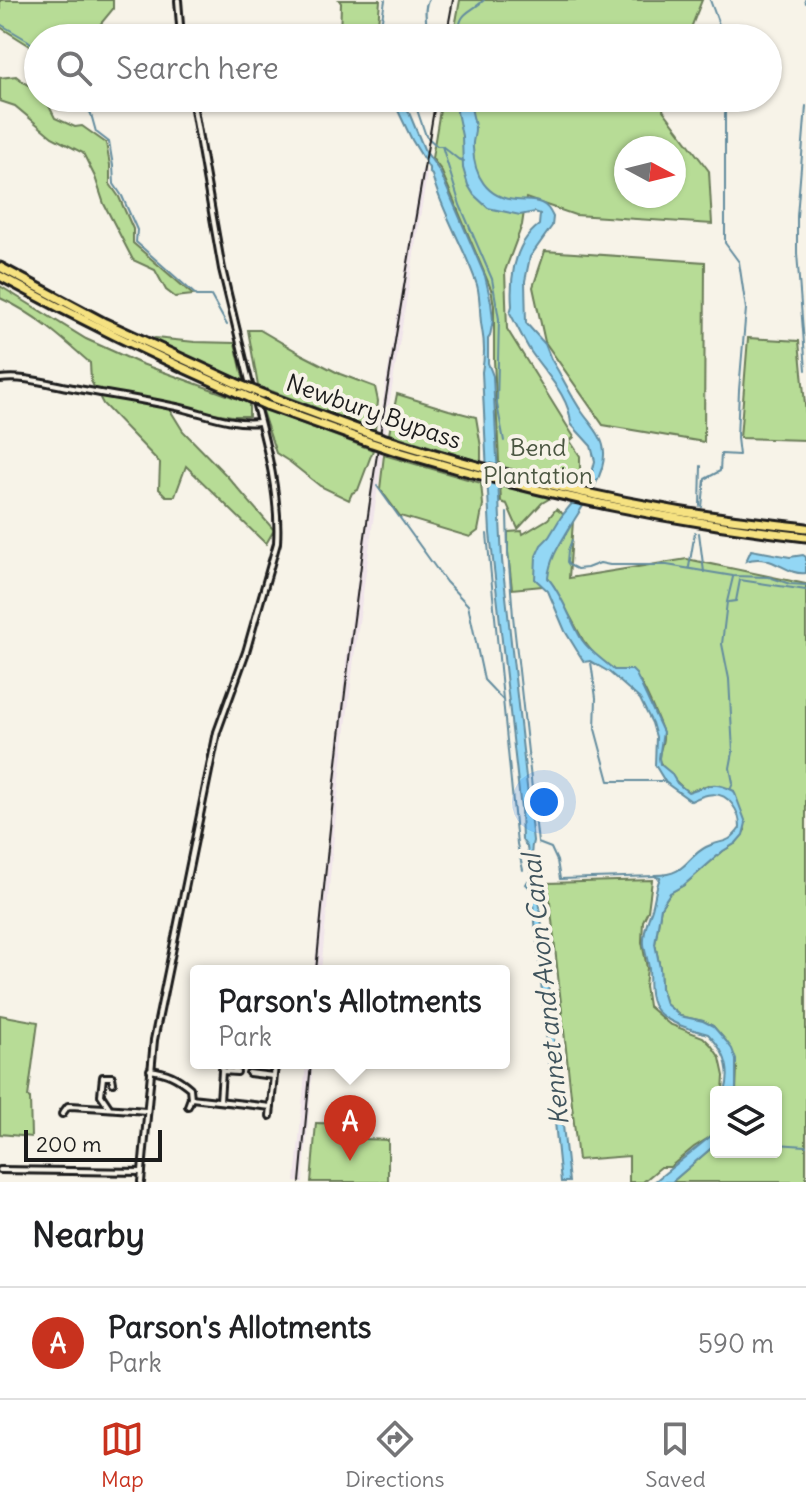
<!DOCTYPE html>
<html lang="en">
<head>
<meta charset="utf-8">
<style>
	:root { --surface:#fff; --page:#f2f2f2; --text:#202124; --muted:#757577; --line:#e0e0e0; --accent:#c8321e }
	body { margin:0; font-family:Delius,sans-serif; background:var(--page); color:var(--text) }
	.controls { position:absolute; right:24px; bottom:24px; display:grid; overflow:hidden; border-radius:8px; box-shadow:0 2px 6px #0004 }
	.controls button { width:72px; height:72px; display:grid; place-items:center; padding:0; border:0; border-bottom:2px solid var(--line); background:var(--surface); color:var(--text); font:40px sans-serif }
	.compass { position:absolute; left:614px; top:136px; width:72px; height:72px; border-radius:50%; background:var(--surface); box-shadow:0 2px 6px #0004; rotate:97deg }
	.scale { position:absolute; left:24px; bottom:20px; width:138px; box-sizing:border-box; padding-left:8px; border:4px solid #1c1c1c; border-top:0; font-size:22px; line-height:28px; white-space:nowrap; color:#1c1c1c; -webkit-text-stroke:6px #f7f3e8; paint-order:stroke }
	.you { position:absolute; left:544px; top:802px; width:28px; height:28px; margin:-20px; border:6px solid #fff; border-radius:50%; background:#1a73e8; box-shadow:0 0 0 12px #1a73e833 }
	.badge { display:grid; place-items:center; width:52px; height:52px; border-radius:50%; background:var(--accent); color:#fff; font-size:26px; font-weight:700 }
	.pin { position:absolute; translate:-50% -66px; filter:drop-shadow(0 2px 4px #0008) }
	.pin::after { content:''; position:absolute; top:42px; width:28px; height:24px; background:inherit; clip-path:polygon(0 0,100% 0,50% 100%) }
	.popup { position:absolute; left:190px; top:965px; width:320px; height:104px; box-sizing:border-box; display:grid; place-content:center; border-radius:8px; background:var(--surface); filter:drop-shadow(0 2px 6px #0005); font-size:26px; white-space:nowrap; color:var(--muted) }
	.popup b { font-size:30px; color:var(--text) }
	.popup::after { content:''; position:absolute; left:50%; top:100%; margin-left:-16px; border:16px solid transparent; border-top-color:var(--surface) }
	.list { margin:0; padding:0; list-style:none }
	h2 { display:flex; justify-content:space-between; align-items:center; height:104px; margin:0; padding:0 32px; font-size:34px }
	h2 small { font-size:26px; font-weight:400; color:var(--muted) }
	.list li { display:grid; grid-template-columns:52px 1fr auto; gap:24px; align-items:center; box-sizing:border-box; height:112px; padding:0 32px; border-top:2px solid var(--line) }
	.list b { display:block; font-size:30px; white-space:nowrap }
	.list p { margin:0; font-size:26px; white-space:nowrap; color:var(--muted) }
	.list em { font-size:26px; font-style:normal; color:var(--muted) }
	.icon { flex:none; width:44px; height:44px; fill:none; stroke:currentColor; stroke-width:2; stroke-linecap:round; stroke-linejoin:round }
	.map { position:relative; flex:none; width:806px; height:1182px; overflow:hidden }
	.search { position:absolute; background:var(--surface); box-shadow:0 2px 6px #0004; left:24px; right:24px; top:24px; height:88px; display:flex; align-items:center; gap:20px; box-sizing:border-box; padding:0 28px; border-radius:44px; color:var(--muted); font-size:30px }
	.sheet { height:216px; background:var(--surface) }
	nav { display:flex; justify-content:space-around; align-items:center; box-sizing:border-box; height:112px; border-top:2px solid var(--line); background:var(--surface); font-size:22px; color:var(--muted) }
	nav a { display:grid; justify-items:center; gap:4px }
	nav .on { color:var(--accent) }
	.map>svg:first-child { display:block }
	.built { fill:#f0e4ea }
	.green { fill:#b7dc96; stroke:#6a7c59; stroke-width:2; fill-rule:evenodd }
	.water { fill:#93d7f5; stroke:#638c9e; stroke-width:2 }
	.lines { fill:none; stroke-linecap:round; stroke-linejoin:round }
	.stream { stroke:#638c9e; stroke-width:2 }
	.street-casing { stroke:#1c1c1c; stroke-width:10 }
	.highway-casing { stroke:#1c1c1c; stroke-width:13 }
	.street { stroke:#f7f3e8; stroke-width:4 }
	.highway { stroke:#f6e281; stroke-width:7 }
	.rail { stroke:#1c1c1c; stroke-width:2 }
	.highway-bridge-casing { stroke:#1c1c1c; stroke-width:13; stroke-linecap:butt }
	.highway-bridge { stroke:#f6e281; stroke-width:7 }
	.labels { text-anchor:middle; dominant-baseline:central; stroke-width:8; stroke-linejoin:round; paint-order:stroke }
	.street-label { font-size:24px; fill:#1c1c1c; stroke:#f7f3e8 }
	.park-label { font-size:24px; fill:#4a5641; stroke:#f7f3e8 }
	.water-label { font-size:26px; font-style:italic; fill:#40545d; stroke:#f7f3e8 }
</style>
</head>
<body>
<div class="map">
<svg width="806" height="1182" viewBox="0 0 806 1182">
	<rect width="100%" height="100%" fill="#f7f3e8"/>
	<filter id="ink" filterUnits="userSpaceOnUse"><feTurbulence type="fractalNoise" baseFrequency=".0125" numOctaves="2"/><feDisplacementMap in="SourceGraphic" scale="16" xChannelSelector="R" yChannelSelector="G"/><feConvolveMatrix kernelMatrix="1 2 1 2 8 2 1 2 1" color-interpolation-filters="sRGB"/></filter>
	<g filter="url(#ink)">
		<!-- built -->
		<g class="built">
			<polygon points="422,169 427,172 426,181 390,400 354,658 337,805 321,971 314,971 346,659 385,387"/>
			<polygon points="306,1063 313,1063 306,1149 303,1182 295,1182"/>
		</g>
		<!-- green -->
		<g class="green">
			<polygon points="0,0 113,0 113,9 89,38 38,38 38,51 0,27"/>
			<polygon points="339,0 380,0 377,38 340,38 341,3"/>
			<polygon points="460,0 702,0 687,38 453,38"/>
			<polygon points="16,76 26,84 38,90 38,98 45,98 55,118 75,127 82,126 106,143 110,165 110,184 119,197 133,229 133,243 193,295 175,297 166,290 155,270 133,260 104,204 95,177 83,153 52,137 15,106 0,101 0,78"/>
			<path d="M 442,98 L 666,98 L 663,110 L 709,171 L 712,224 L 575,215 L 526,198 L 522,225 L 505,271 L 507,329 L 574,437 L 570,441 L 580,456 L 580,481 L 542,503 L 518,529 L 507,504 L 501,502 L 494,360 L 494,306 L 491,289 L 454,201 L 441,170 L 432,158 ZM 626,148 L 674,148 L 674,196 L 626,196 Z"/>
			<polygon points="545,251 705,262 704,442 603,425 545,342 533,287"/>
			<path d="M 0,286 L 86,339 L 139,363 L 249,403 L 249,416 L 232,416 L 167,405 L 183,431 L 227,476 L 274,530 L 266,544 L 186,466 L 175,496 L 166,496 L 159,489 L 160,463 L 103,404 L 91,381 L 90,363 C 62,338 34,313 0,298 Z"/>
			<polygon points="248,330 260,330 303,355 340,374 375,387 378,401 375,430 258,386"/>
			<polygon points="155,338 195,342 235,343 244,381 149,340"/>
			<polygon points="748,338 799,341 806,415 806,440 740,438"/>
			<polygon points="397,394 449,410 476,417 481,447 481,462 389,434"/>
			<polygon points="261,408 373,450 358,490 352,493 349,500 320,486 290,462 276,453"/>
			<polygon points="384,455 481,483 483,505 478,531 470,537 400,516 380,489"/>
			<path d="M 556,509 L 573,521 L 569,578 L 687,559 L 806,584 L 806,1182 L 672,1182 L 716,1144 L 716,1152 L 776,1152 L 776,1092 L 736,1092 L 737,1068 L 726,1041 L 713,1026 L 703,1021 L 680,1016 L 666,1004 L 661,988 L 660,968 L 655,944 L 661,907 L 670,893 L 684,885 L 723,851 L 736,843 L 745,830 L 734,791 L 708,785 L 688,792 C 682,788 660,766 659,760 C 658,752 664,743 663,735 C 662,728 643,683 637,678 C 631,672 623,671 614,670 L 594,654 L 583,640 L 553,585 L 512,589 L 508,552 L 508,532 L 522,531 L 523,534 L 548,519 Z"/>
			<polygon points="652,880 648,911 643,921 642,942 647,968 645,986 648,1006 669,1024 703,1037 711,1045 720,1058 724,1076 723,1092 716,1092 716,1130 710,1137 694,1147 670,1167 661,1167 643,1182 629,1182 629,1156 578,1160 548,883"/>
			<polygon points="0,1015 38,1022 28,1097 30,1098 31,1137 0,1134"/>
			<polygon points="316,1123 358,1124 365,1139 388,1140 388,1182 311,1182"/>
		</g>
		<!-- water -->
		<g class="water">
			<path d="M 392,98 L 403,98 L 424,149 L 440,172 L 485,276 L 491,302 L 493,320 L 490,336 L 488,339 L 488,363 L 493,376 L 502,560 L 533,841 C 529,854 533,868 537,881 C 539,889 539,899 540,908 L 569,1182 L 561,1182 L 533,902 L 531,889 L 526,884 L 531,876 L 527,847 L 522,840 L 521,810 L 490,533 L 482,372 C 485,356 485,345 482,329 C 479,314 481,300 477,285 C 465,248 442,213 432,175 L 429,172 L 429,168 L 412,140 Z"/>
			<path d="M 457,98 L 471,98 C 469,109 475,118 475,129 C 475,136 472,141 473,148 C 474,175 486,198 516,200 C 524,201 534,200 541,203 C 547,205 550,211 553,217 L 552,226 L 530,257 L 525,281 L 526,323 L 545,344 L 551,359 C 562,376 571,396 582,412 C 591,425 605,438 604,455 C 604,478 581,508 570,527 C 560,544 550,558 548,578 C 563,596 570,620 582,640 C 591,653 604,660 614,670 L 632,670 L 636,674 L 663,732 L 659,758 L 660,764 L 671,773 L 677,783 L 688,792 C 709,786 712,780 734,791 L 746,823 L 743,835 L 736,843 L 723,851 L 684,885 L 670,893 L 661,907 L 655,944 L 660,968 L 661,988 L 666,1004 L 680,1016 L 703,1021 L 713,1026 L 726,1041 L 732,1049 L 736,1060 L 736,1092 L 725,1092 C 732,1070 724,1050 708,1034 C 691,1029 669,1024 657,1011 C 647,999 650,982 649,969 C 648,960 645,953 644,944 C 643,933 647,924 650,914 C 655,903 654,892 660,878 L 656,877 L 655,875 C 687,875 685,858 706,847 C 722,839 727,846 740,828 C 740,818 738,812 732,804 C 721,789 705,794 691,801 L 666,783 L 655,765 L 656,737 L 652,723 L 640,699 L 609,672 L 590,661 L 584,662 L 565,631 L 548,591 L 535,579 L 536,556 L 541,545 L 549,537 L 561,517 L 586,486 L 591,477 L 595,461 L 591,446 L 571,424 C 570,397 545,373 531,352 C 523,339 517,326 510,313 L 512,306 C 510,277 514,244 539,225 L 540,214 L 535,212 L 520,215 L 488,208 L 474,195 L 468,185 L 463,168 L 462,136 L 457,112 L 459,102 Z"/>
			<path d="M 751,550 L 790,557 L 803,555 L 806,557 L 806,573 C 785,576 773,552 746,561 Z"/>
			<polygon points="716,1132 716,1144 672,1182 654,1182"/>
		</g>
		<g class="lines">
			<!-- stream -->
			<g class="stream">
				<polyline points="710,0 721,30 722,38"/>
				<polyline points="805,0 806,3"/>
				<polyline points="0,24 27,40 38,49"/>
				<polyline points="379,38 385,0"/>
				<path d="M 426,38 C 429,25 422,12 428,0"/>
				<path d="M 458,38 C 459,10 468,15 484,0"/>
				<polyline points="82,98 91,114 96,132 109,142 113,166 114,184 122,196 137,230 136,242 197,296 211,296 227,325"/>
				<polyline points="413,98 426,136 437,146 442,146 458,159 464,161"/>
				<polyline points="806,106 797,216 797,253 806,370"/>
				<polyline points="442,146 460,205 492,279 499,319 497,404 504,441"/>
				<polyline points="377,486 446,582 468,605 484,680 503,700"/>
				<polyline points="700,506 701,466"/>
				<polyline points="702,507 705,479 720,471 721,454 739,455 737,438 739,390 746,309 739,262 725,243 725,98"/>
				<polyline points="507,513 508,552 513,616 538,843 551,848 557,861 560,879 656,876"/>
				<polyline points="699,533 704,572"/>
				<polyline points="487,534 517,844 523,870"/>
				<polyline points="572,540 568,550 567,562 569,565 577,569 587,568 600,563 610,565 667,565 733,576 769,577 790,584 806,585"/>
				<polyline points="689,567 695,532"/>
				<polyline points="729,602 736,601 740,580 806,590"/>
				<polyline points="591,662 596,698 595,729 609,781 663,781 668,784"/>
				<polyline points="731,788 733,783 730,768 733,752 729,679 722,644 727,602 733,577"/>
				<polyline points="776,1144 806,1146"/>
			</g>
			<defs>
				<g id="street">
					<polyline points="178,0 181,38"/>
					<polyline points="192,98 222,269 251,389"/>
					<path d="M 0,379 C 26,376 48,384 73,388 C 109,395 145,400 181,408 C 207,414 232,425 259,422"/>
					<path d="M 150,1070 C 167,1072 177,1077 190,1088 L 191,1098 L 188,1106"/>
					<polyline points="222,1071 223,1063"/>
					<polyline points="249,1073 273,1076"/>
					<polyline points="191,1098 271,1107"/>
					<polyline points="220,1101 222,1071 237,1072"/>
					<polyline points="109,1107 101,1095 103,1077 112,1077 113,1083"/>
					<path d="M 62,1114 L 68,1106 C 94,1107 120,1109 146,1111"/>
					<polyline points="270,1116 275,1065"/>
					<polyline points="0,1170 142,1172"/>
					<path d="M 141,1182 L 154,1040 L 217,732 L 246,652 L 277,543 C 280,497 267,447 255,402"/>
				</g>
				<g id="highway">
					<polyline points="0,267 105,323 240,385"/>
					<path d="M 0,276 C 79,319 159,358 241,394"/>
					<polyline points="262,394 373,435"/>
					<polyline points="266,405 372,443"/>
					<path d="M 398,443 C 486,470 575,493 666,509 C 712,518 759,522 806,528"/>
					<path d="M 396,451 C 530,492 666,521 806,537"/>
				</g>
			</defs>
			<!-- street casing -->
			<use href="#street" class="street-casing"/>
			<!-- highway casing -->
			<use href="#highway" class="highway-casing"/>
			<!-- street -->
			<use href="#street" class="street"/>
			<!-- highway -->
			<use href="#highway" class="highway"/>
			<!-- rail -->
			<g class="rail">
				<polyline points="446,38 453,0"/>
				<path d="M 316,971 C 331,810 348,648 372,488 C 391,358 414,228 436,98"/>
				<polyline points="300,1182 311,1063"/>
			</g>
			<defs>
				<g id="highway-bridge">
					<polyline points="240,385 262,394"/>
					<polyline points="241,394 266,405"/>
					<polyline points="373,435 398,443"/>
					<polyline points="372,443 396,451"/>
				</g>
			</defs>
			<!-- highway-bridge casing -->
			<use href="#highway-bridge" class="highway-bridge-casing"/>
			<!-- highway-bridge -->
			<use href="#highway-bridge" class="highway-bridge"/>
		</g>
	</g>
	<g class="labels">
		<!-- street labels -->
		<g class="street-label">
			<text transform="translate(374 411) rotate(19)">Newbury Bypass</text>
		</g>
		<!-- park labels -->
		<g class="park-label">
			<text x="538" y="447">Bend<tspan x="538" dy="28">Plantation</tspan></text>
		</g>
		<!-- water labels -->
		<g class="water-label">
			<text transform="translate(545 990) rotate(-96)">Kennet and Avon Canal</text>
		</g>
	</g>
</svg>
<div class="controls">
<button><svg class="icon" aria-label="layers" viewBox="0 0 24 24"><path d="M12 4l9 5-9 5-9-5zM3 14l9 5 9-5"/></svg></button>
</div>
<svg class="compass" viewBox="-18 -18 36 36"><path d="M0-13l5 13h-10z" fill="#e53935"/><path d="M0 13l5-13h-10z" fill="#757577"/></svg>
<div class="scale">200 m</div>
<div class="you"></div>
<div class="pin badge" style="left:350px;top:1161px">A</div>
<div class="popup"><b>Parson's Allotments</b>Park</div>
<div class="search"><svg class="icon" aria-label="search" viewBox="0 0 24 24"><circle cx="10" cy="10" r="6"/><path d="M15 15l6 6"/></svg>Search here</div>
</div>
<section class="sheet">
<h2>Nearby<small></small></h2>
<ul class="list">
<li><span class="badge">A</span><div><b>Parson's Allotments</b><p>Park</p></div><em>590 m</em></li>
</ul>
</section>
<nav>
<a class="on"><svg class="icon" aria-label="map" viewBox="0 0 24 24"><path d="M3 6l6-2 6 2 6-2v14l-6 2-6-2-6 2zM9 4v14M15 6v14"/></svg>Map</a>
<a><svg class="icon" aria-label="directions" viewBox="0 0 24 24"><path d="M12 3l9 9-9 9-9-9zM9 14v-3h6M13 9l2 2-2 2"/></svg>Directions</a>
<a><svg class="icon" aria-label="saved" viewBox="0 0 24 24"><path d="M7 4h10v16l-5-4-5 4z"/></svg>Saved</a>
</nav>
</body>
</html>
